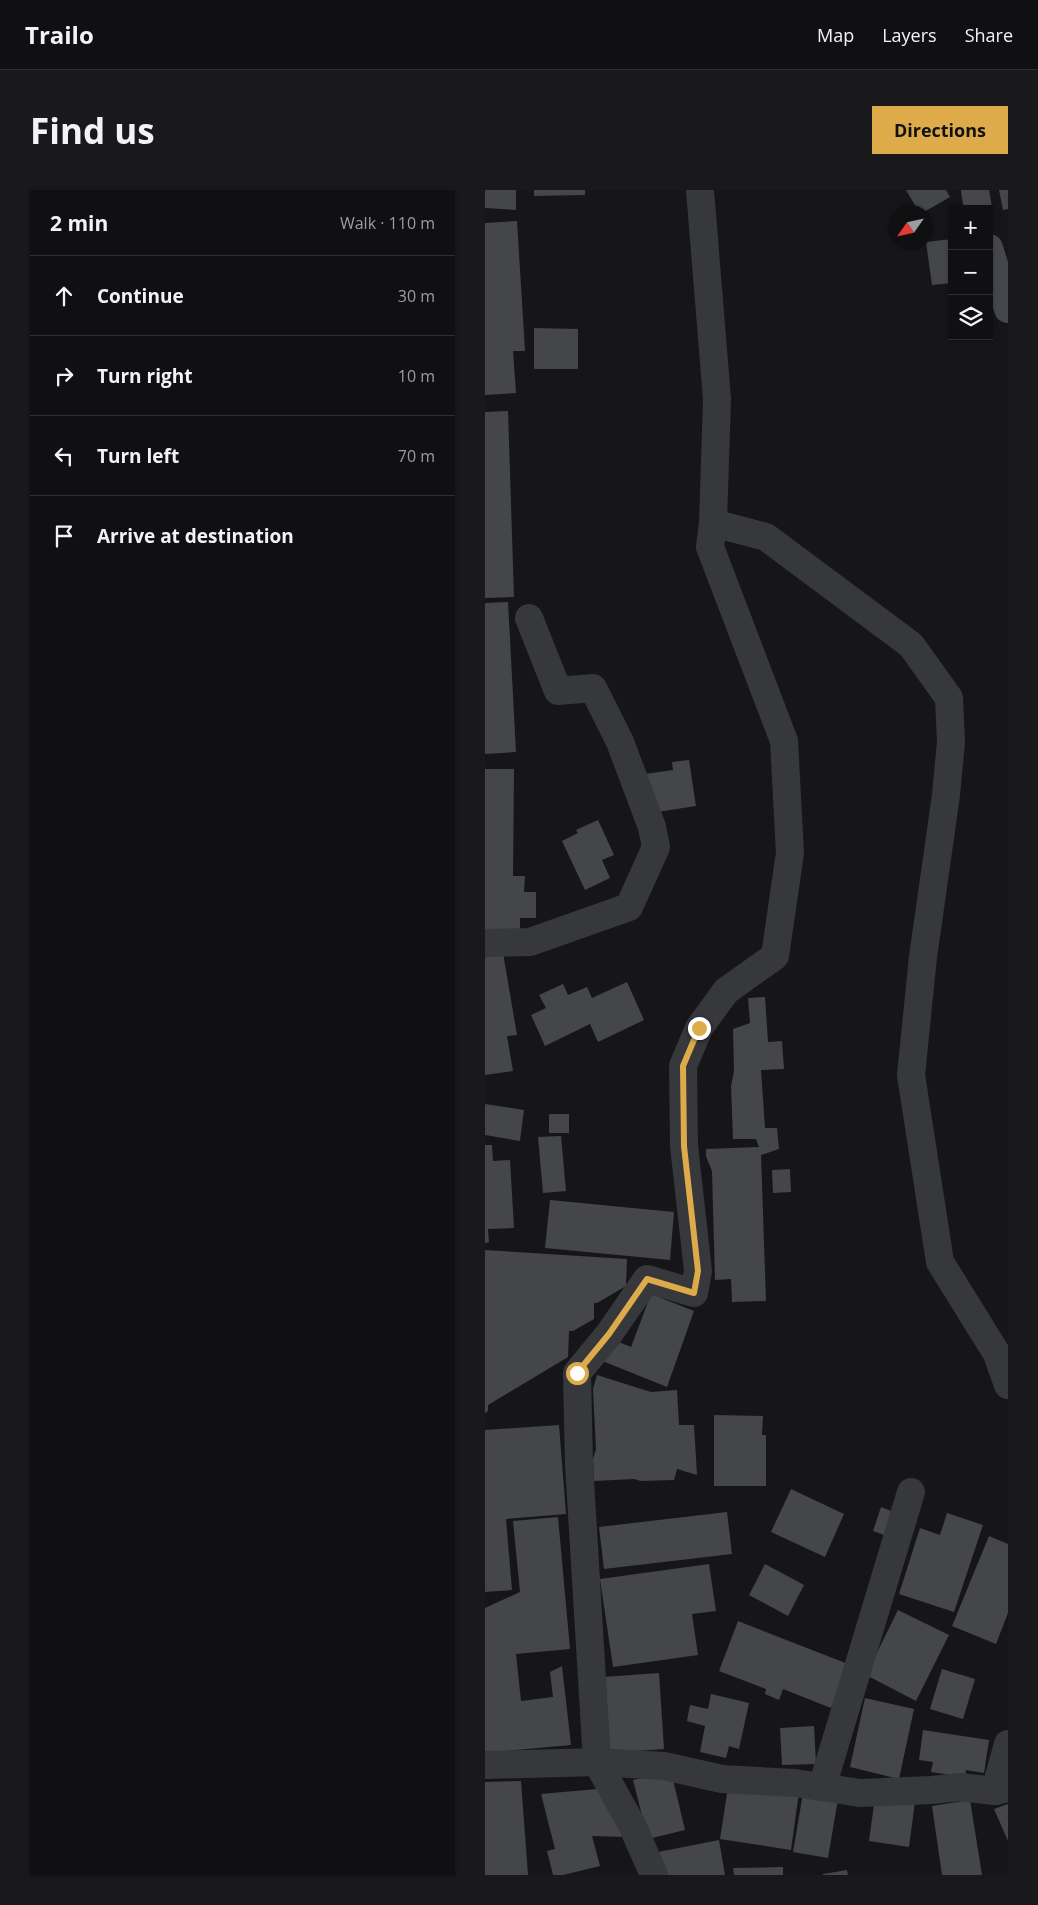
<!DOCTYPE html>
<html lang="en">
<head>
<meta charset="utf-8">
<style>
	:root { --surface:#101012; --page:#19191b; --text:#f1f3f6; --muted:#9c9d9f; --line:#303032; --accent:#ddab49 }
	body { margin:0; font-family:"Open Sans",sans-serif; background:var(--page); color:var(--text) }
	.controls { position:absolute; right:15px; top:15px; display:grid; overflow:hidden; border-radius:0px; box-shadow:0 1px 4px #0004 }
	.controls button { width:45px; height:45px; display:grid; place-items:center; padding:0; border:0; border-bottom:1px solid var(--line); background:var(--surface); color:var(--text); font:25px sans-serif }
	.compass { position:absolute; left:403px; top:15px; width:45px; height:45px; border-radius:50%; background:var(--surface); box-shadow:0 1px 4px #0004; rotate:236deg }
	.stop { position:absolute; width:15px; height:15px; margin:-11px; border:4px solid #ddab49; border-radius:50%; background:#fff }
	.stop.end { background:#ddab49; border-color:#fff; box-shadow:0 1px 5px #0008 }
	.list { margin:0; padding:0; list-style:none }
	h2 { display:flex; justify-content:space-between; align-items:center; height:65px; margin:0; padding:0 20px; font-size:21px }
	h2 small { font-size:16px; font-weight:400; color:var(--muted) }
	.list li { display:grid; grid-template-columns:32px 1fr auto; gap:15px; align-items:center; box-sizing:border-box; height:80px; padding:0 20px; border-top:1px solid var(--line) }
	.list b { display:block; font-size:19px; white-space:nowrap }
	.list em { font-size:16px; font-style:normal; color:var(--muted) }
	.icon { flex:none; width:28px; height:28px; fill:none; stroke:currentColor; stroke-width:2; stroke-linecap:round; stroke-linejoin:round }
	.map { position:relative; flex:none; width:523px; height:1685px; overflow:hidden; border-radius:0px }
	header { display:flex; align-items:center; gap:30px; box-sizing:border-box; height:70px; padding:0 25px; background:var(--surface); border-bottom:1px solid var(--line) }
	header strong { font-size:24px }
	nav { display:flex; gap:28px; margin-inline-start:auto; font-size:18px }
	.intro { display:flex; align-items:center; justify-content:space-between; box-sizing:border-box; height:120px; padding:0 30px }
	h1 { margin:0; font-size:35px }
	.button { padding:12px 22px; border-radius:0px; background:var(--accent); color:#111; font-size:18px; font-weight:700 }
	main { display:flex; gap:30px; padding:0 30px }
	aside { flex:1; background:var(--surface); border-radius:0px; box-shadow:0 1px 4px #0004 }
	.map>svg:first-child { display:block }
	.building { fill:#45464a }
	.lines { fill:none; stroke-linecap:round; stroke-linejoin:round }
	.street { stroke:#37383c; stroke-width:28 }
	.secondary { stroke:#46474c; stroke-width:28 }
	.route { stroke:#ddab49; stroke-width:6 }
</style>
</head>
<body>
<header>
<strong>Trailo</strong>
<nav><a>Map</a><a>Layers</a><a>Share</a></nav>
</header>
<div class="intro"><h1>Find us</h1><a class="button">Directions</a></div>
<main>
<aside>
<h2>2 min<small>Walk · 110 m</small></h2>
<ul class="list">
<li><svg class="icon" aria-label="ahead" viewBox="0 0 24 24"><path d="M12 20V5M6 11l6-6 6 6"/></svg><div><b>Continue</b></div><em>30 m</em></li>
<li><svg class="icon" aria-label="right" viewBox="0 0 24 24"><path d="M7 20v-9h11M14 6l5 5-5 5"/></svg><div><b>Turn right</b></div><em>10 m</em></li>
<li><svg class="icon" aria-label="left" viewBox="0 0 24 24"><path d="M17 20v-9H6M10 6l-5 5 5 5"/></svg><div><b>Turn left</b></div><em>70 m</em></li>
<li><svg class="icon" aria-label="arrive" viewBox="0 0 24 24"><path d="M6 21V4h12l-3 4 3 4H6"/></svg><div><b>Arrive at destination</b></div></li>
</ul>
</aside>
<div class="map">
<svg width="523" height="1685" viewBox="0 0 523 1685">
	<rect width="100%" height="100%" fill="#161618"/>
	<!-- building -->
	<g class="building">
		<polygon points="0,0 31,0 31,20 0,18"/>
		<polygon points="49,0 100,0 100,5 49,6"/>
		<polygon points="421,0 461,0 465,7 439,22 434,22"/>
		<polygon points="514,0 523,0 523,19 518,20"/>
		<polygon points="32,31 40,161 28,161 31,203 0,205 0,33"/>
		<polygon points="467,49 467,93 447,95 441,52"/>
		<polygon points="49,138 93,139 93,179 49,179"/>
		<polygon points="23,221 29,407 0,408 0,222"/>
		<polygon points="23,412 31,562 0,564 0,413"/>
		<polygon points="204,570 211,616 166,623 160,584 188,580 187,572"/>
		<polygon points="0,579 29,579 28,686 40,686 39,702 51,702 51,728 35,728 35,745 0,745"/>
		<polygon points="113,630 129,665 117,670 125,688 100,700 77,651 93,643 91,640"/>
		<polygon points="17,757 32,845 22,846 28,881 0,885 0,759"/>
		<polygon points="142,792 159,830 113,852 105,834 60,856 46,825 61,818 54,805 78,794 83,805 102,797 107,808"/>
		<polygon points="280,807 283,852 297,851 299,879 276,880 280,938 292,938 294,959 276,965 281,1111 247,1112 246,1089 230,1090 227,981 221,966 221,959 274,957 271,949 248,949 246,896 249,881 248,839 265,833 263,808"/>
		<polygon points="0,914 39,920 35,951 0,945"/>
		<rect x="64" y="924" width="20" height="19"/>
		<polygon points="76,946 81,1001 58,1003 53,947"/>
		<polygon points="0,955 7,955 8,971 25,970 29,1038 3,1039 4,1052 0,1053"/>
		<polygon points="305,979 306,1002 288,1003 287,980"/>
		<polygon points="65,1010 189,1022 185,1070 60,1058"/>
		<polygon points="0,1060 142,1069 141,1096 112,1113 109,1113 109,1129 88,1141 84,1141 83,1167 3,1215 3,1221 0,1223"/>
		<polygon points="166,1104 209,1121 182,1197 115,1170 124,1148 146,1157"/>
		<polygon points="112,1185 166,1202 192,1200 194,1235 209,1235 212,1285 192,1279 189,1290 156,1291 149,1289 109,1291 108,1269 111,1259 108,1199"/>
		<polygon points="229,1225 278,1226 277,1245 281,1245 281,1296 229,1296"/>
		<polygon points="74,1235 81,1324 21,1329 27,1400 0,1402 0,1240"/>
		<polygon points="306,1299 359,1324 340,1367 286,1342"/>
		<polygon points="396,1317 411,1323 402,1346 388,1341"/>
		<polygon points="242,1322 247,1364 119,1379 114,1337"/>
		<polygon points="462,1323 498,1335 469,1422 414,1404 435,1338 455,1345"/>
		<polygon points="73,1327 85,1459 31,1464 36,1511 68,1507 65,1482 77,1476 86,1555 0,1563 0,1418 35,1402 28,1331"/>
		<polygon points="504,1346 523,1354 523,1423 511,1454 467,1436"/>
		<polygon points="224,1374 231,1421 207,1424 213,1465 128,1477 115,1389"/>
		<polygon points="280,1374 319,1395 303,1426 264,1405"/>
		<polygon points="413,1420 464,1445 431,1511 381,1485"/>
		<polygon points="253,1431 363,1474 346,1518 298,1499 294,1510 280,1504 281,1499 234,1481"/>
		<polygon points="457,1479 490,1489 478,1529 445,1519"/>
		<polygon points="174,1483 179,1559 123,1563 118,1487"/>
		<polygon points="226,1504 264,1513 254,1559 244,1556 241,1568 215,1562 220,1536 202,1531 205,1515 223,1519"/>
		<polygon points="380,1508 429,1519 414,1589 365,1577"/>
		<polygon points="329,1536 331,1574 297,1575 295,1538"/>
		<polygon points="438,1540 504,1550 499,1583 481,1580 480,1587 446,1582 448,1572 434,1570"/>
		<polygon points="186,1581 200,1640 163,1649 148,1590"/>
		<polygon points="36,1591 43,1685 0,1685 0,1592"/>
		<polygon points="244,1591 314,1602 306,1660 235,1649"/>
		<polygon points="112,1599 140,1647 107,1646 115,1676 78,1685 68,1685 62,1661 70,1659 56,1604"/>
		<polygon points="318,1603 353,1609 343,1668 308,1662"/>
		<polygon points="390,1607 430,1612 424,1657 384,1651"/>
		<polygon points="485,1610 497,1685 457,1685 447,1616"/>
		<polygon points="523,1614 523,1651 509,1619"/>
		<polygon points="234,1650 240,1685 178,1685 173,1662"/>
		<polygon points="298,1677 298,1685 249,1685 248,1678"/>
		<polygon points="362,1680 363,1685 338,1685 338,1684"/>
	</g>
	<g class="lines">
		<!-- street -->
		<g class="street">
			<polyline points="215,0 232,209 228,333 225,357 299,551 305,663 290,766 241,801 214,838 198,876 199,956 213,1081 209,1103 162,1089 124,1144 92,1183 94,1274 112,1572 179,1576 237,1589 310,1593 375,1603 447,1600 475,1597 510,1601 523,1598"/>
			<polyline points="228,333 281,347 426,455 464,508 466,552 461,605 438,767 426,885 455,1072 512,1164 523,1195"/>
			<polyline points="0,753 45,752 144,717 171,657 167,637 135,552 108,498 73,501 44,428"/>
			<polyline points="0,1575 112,1572 147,1635 169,1685"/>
			<polyline points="337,1597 426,1302"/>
			<polyline points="510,1601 523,1554"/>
		</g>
		<!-- secondary -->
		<g class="secondary">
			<polyline points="490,0 493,19"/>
			<polyline points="504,58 523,119"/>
		</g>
	</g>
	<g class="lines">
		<!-- route -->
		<polyline class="route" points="92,1183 124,1144 162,1089 209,1103 213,1081 199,956 198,876 214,838"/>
	</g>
</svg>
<div class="controls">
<button>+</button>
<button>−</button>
<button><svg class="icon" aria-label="layers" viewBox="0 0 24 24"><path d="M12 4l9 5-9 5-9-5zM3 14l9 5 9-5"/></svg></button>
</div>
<svg class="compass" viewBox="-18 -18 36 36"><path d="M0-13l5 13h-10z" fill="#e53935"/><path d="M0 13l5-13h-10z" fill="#9c9d9f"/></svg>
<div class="stop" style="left:92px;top:1183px"></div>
<div class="stop end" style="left:214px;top:838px"></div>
</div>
</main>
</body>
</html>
